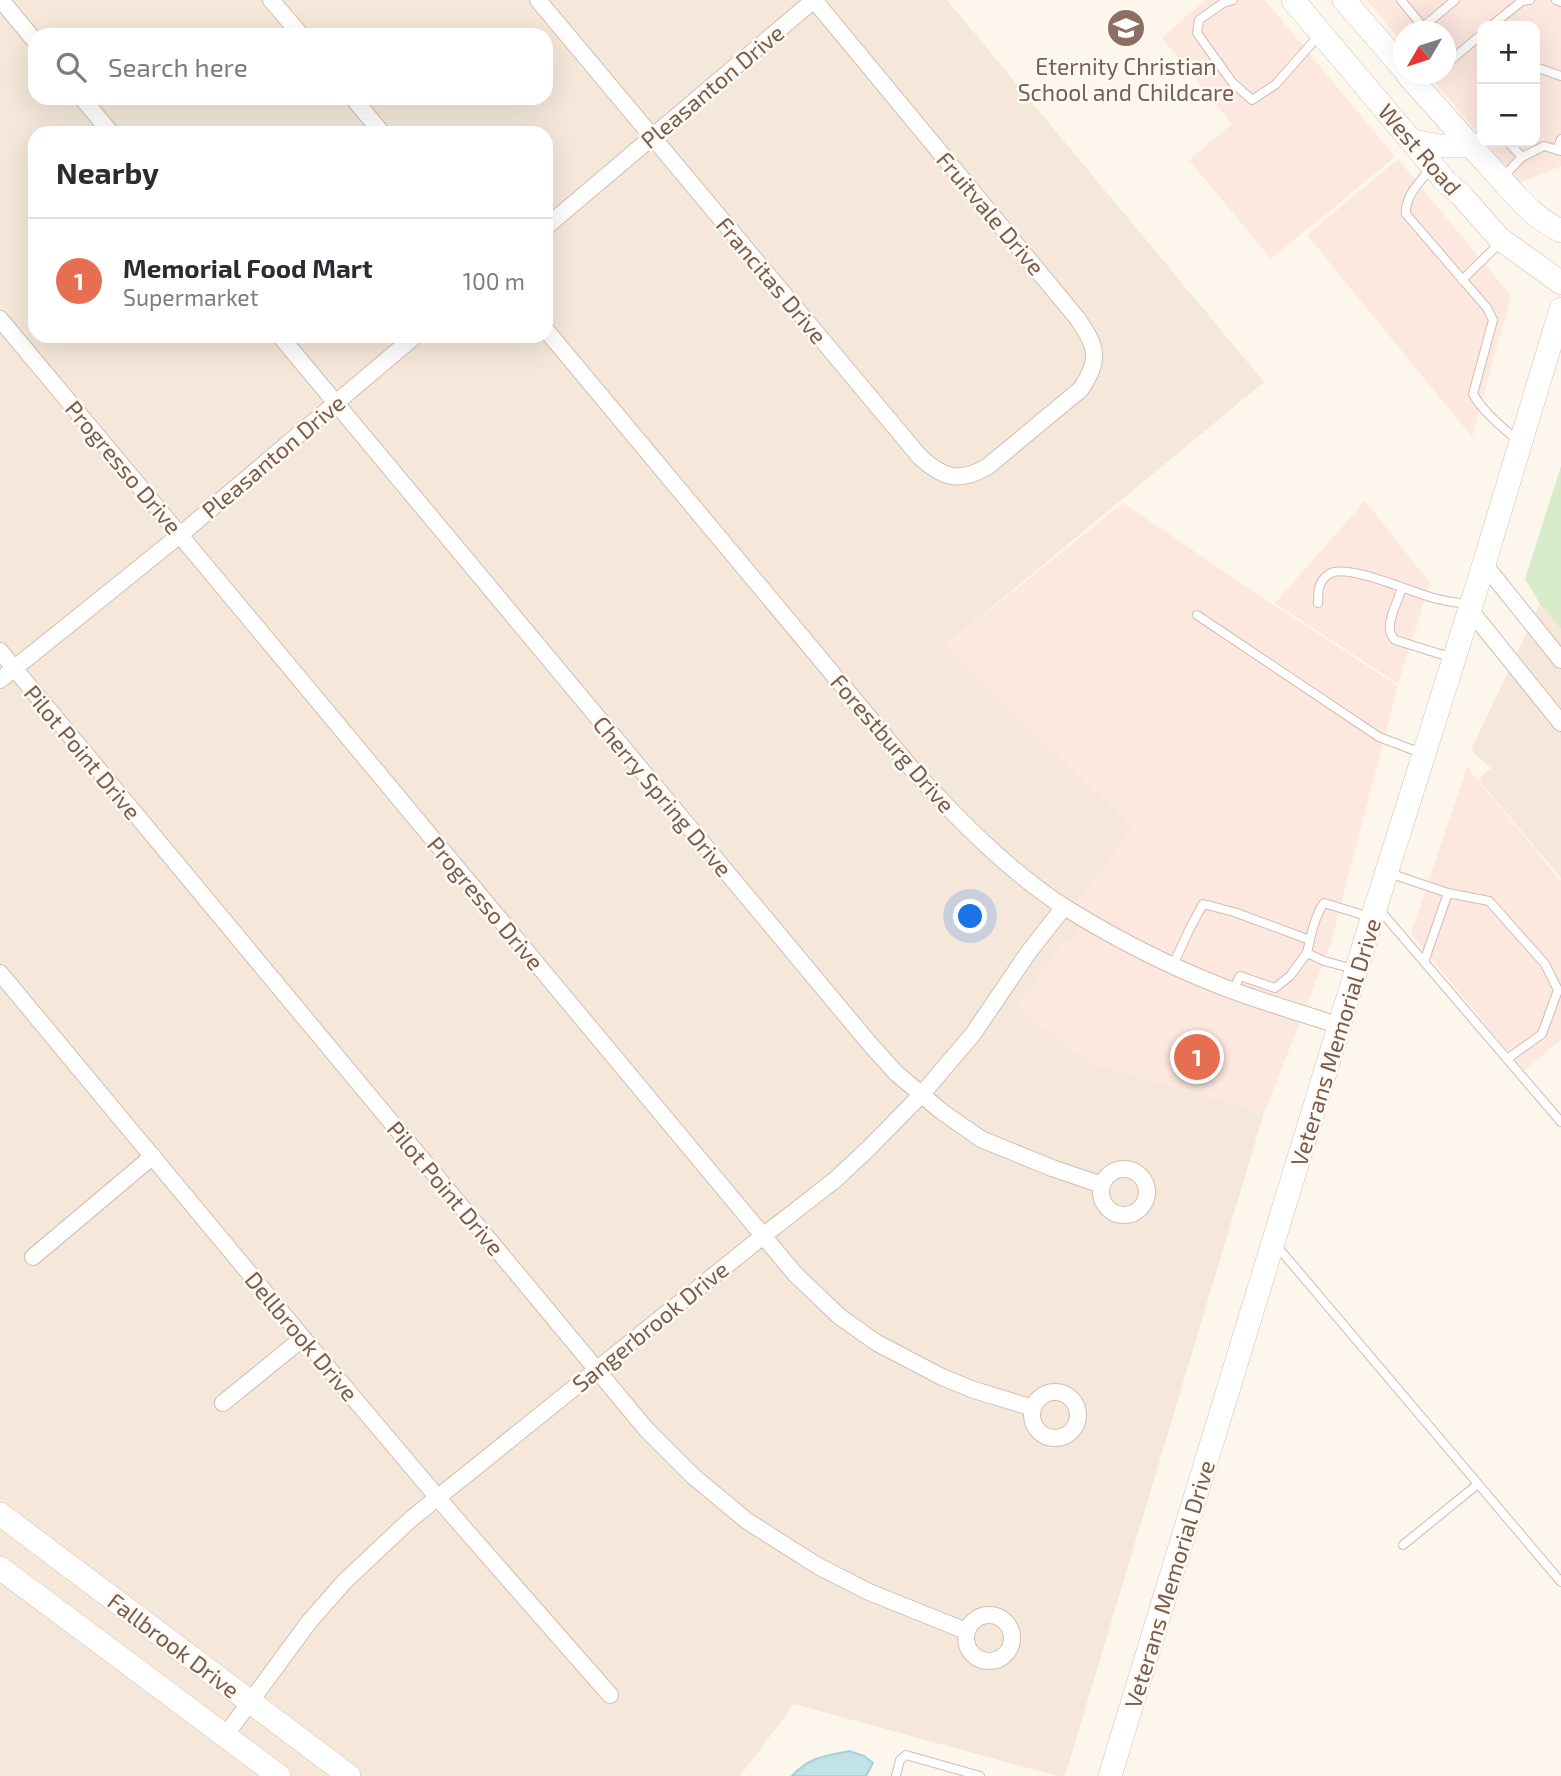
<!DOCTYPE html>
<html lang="en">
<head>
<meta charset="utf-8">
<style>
	:root { --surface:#fff; --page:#f7f7f7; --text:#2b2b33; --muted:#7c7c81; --line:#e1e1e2; --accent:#e76f51 }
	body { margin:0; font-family:"Exo 2",sans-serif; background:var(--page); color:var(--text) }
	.controls { position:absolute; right:21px; top:21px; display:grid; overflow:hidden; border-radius:14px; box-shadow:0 7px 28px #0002 }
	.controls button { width:63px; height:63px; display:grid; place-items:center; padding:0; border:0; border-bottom:2px solid var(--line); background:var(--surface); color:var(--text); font:35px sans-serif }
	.compass { position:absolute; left:1393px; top:21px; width:63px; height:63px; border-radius:50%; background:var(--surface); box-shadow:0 7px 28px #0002; rotate:231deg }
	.you { position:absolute; left:971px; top:917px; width:24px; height:24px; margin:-18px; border:5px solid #fff; border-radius:50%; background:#1a73e8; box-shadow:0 0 0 10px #1a73e833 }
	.badge { display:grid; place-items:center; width:46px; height:46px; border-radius:50%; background:var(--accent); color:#fff; font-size:23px; font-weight:700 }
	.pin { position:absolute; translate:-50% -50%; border:4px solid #fff; box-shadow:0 2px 7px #0006 }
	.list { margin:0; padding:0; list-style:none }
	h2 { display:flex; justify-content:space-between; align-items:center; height:91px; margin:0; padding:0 28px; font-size:30px }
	h2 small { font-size:23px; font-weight:400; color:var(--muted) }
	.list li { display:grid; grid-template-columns:46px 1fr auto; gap:21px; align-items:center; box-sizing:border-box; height:126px; padding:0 28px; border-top:2px solid var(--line) }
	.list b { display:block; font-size:26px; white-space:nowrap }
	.list p { margin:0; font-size:23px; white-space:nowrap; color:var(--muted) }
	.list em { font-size:23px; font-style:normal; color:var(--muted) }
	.icon { flex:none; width:38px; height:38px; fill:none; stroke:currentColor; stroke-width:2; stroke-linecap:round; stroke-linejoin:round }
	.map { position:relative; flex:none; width:1561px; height:1776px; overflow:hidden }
	.search { position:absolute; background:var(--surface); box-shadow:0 7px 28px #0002; left:28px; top:28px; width:525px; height:77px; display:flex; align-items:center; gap:18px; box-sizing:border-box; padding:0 24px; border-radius:21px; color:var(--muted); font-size:26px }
	.panel { position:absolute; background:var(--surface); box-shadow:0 7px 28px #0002; left:28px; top:126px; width:525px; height:217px; border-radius:21px }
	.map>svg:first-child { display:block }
	.residential { fill:#f5e8da; fill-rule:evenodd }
	.commercial { fill:#fde8e0 }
	.green { fill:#d8ecc9 }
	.water { fill:#bfe3e8; stroke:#a5d3da; stroke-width:2 }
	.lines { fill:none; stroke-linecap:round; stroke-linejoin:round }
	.service-casing { stroke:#d1beb0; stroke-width:10 }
	.minor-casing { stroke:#d1beb0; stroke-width:18 }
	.secondary-casing { stroke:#d6c0b0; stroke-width:24 }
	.service { stroke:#fff; stroke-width:8 }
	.minor { stroke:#fff; stroke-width:16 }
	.secondary { stroke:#fff; stroke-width:23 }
	.labels { text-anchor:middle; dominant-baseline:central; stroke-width:5; stroke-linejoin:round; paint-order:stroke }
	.education-label { font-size:23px; fill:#785e54; stroke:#fffaf3 }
	.street-label { font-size:23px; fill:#7a5c4d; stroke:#fffaf3 }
</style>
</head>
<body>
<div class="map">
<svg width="1561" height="1776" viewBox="0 0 1561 1776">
	<rect width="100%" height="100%" fill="#fdf6ec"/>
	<!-- residential -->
	<g class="residential">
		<path d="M 0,0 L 947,0 L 1264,382 L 945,646 L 1133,827 L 1078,903 L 1091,912 L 1073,941 L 1061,943 L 1090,1063 L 1264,1113 L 1065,1776 L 1057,1776 L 794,1704 L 740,1776 L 0,1776 ZM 35,35 L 546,35 L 546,98 L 35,98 ZM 35,133 L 546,133 L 546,336 L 35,336 Z"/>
		<polygon points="1540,604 1561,629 1561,878 1478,779 1491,768 1471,750"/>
	</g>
	<!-- commercial -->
	<g class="commercial">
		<polygon points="1205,0 1265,0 1395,157 1271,259 1189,160 1232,124 1162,38"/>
		<polygon points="1367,0 1561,0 1561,166 1520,183 1485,142 1535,142 1535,26 1482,26 1482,138 1428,74 1446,74 1446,32 1404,32 1403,44"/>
		<polygon points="1398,159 1511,296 1472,437 1307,235"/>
		<polygon points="1365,501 1430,583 1398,684 1275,603"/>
		<polygon points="1123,503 1271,603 1398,686 1330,946 1264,1113 1090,1063 1017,1008 1062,943 1073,941 1091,913 1077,904 1132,827 945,646"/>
		<polygon points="1467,767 1561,881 1561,1039 1524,1071 1411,934"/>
	</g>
	<!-- green -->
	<polygon class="green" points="1561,466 1561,629 1540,604 1525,579"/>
	<!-- water -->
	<path class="water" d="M 849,1751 L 864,1756 L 873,1763 L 866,1776 L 792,1776 C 809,1757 825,1756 849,1751 Z"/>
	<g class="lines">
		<defs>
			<g id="service">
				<polyline points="1233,0 1223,3 1199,20 1197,33 1232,82 1252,100 1276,84 1319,35"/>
				<polyline points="1401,0 1423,27 1455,0"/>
				<polyline points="1556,0 1561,2"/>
				<polyline points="1491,26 1522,1 1530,0"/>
				<polyline points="1446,53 1451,60 1482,34"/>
				<polyline points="1535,67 1561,76"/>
				<polyline points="1508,142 1522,157"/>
				<polyline points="1472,144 1482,133"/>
				<polyline points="1557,150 1561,139"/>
				<path d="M 1431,168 C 1420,182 1405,195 1406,214 L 1487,308 L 1493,320 L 1473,394 C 1484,413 1501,426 1518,441"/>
				<polyline points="1503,177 1522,157 1544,146 1561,151"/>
				<polyline points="1462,280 1501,242"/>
				<path d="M 1402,588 C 1399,598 1388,619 1390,630 C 1390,634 1393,637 1395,640 L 1453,658"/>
				<path d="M 1318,603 C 1318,592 1318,581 1329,574 C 1346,563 1407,590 1427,596 C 1441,601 1456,602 1470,605"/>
				<polyline points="1197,615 1379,737 1421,753"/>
				<polyline points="1389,873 1448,893 1424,962"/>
				<polyline points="1448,893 1489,901 1545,964 1558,990 1542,1034 1507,1059"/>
				<polyline points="1378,908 1561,1122"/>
				<polyline points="1173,965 1190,928 1203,904 1234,912 1310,940"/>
				<path d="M 1354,969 L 1324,961 L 1307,953 C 1311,936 1314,917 1324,903 L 1370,917"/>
				<polyline points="1233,990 1240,976 1275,988 1290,976 1307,953"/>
				<polyline points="1276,1245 1561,1582"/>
				<polyline points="1403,1545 1478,1484"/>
				<polyline points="896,1776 900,1760 906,1755 980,1776"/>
			</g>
			<g id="minor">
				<polyline points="1,0 35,41"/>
				<polyline points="271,0 301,35"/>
				<path d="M 538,0 L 920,457 C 943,478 959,483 987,467 L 1081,389 C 1101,358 1097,347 1077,318 L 814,0"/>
				<polyline points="82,98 111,133"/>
				<polyline points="353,98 382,133"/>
				<polyline points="546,227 814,0"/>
				<polyline points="0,319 795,1274 840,1317 877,1343 942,1377 974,1390 1033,1408"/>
				<path d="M 546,330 L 912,769 C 956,817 1010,873 1066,908 C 1116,939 1169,966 1223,987 C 1262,1002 1301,1013 1340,1026"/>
				<polyline points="280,336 869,1043 896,1073 941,1111 981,1139 1052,1168 1102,1185"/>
				<polyline points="1484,564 1561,660"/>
				<polyline points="1470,610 1561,723"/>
				<polyline points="0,651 646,1429 693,1476 747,1521 818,1566 869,1592 966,1631"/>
				<polyline points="0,680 180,535 415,336"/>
				<polyline points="0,973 303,1338 455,1518 610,1695"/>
				<circle cx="1124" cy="1192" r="23"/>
				<polyline points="33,1257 153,1156"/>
				<circle cx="1055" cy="1415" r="23"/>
				<polyline points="223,1403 303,1338"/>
				<circle cx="989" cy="1638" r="23"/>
				<polyline points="225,1736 309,1622 345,1581 411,1519 763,1236 836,1179 868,1149 922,1094 973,1034 1028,953 1064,907"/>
			</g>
			<g id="secondary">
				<polyline points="1293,0 1446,182 1461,195 1499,238 1561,283"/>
				<polyline points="1344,0 1404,69"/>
				<path d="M 1407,74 C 1438,109 1469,144 1500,178 C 1520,200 1534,218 1561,231"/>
				<polyline points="1413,141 1440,146 1470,146"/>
				<polyline points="0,1514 349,1776"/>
				<polyline points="0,1568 279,1776"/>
				<polyline points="1110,1776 1376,906 1484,564 1561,309"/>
			</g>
		</defs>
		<!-- service casing -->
		<use href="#service" class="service-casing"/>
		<!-- minor casing -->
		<use href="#minor" class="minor-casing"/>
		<!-- secondary casing -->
		<use href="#secondary" class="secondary-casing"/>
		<!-- service -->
		<use href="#service" class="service"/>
		<!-- minor -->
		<use href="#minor" class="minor"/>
		<!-- secondary -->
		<use href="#secondary" class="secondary"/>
	</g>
	<!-- icons -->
	<defs>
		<symbol id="school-disc" viewBox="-11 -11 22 22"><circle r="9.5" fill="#8d6e63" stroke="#fffaf3"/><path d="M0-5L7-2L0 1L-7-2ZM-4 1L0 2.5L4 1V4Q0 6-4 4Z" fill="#fff"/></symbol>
	</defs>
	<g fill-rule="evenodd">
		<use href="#school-disc" x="1104" y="6" width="44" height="44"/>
	</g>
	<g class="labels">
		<!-- education labels -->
		<g class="education-label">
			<text x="1126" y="66">Eternity Christian<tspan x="1126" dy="26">School and Childcare</tspan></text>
		</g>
		<!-- street labels -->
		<g class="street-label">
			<text transform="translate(712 86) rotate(-40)">Pleasanton Drive</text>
			<text transform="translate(1420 149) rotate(49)">West Road</text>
			<text transform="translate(991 213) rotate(50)">Fruitvale Drive</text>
			<text transform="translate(772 280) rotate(50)">Francitas Drive</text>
			<text transform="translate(273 456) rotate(-40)">Pleasanton Drive</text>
			<text transform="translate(124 467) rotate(50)">Progresso Drive</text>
			<text transform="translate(893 743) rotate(49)">Forestburg Drive</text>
			<text transform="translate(83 752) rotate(50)">Pilot Point Drive</text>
			<text transform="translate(663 796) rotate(50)">Cherry Spring Drive</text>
			<text transform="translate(486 903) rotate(50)">Progresso Drive</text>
			<text transform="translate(1335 1042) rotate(-73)">Veterans Memorial Drive</text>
			<text transform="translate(446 1188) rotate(50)">Pilot Point Drive</text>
			<text transform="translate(650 1326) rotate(-39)">Sangerbrook Drive</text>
			<text transform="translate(302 1336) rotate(50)">Dellbrook Drive</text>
			<text transform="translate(1169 1584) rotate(-73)">Veterans Memorial Drive</text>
			<text transform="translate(174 1645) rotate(37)">Fallbrook Drive</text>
		</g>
	</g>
</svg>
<div class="controls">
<button>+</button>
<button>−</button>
</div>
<svg class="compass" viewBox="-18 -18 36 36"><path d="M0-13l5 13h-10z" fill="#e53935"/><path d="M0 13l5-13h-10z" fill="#7c7c81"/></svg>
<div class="you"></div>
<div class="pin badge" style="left:1197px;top:1057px">1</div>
<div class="search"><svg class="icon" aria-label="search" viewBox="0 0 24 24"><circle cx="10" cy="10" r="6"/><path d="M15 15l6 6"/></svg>Search here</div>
<section class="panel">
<h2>Nearby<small></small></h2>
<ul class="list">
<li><span class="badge">1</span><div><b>Memorial Food Mart</b><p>Supermarket</p></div><em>100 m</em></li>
</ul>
</section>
</div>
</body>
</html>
